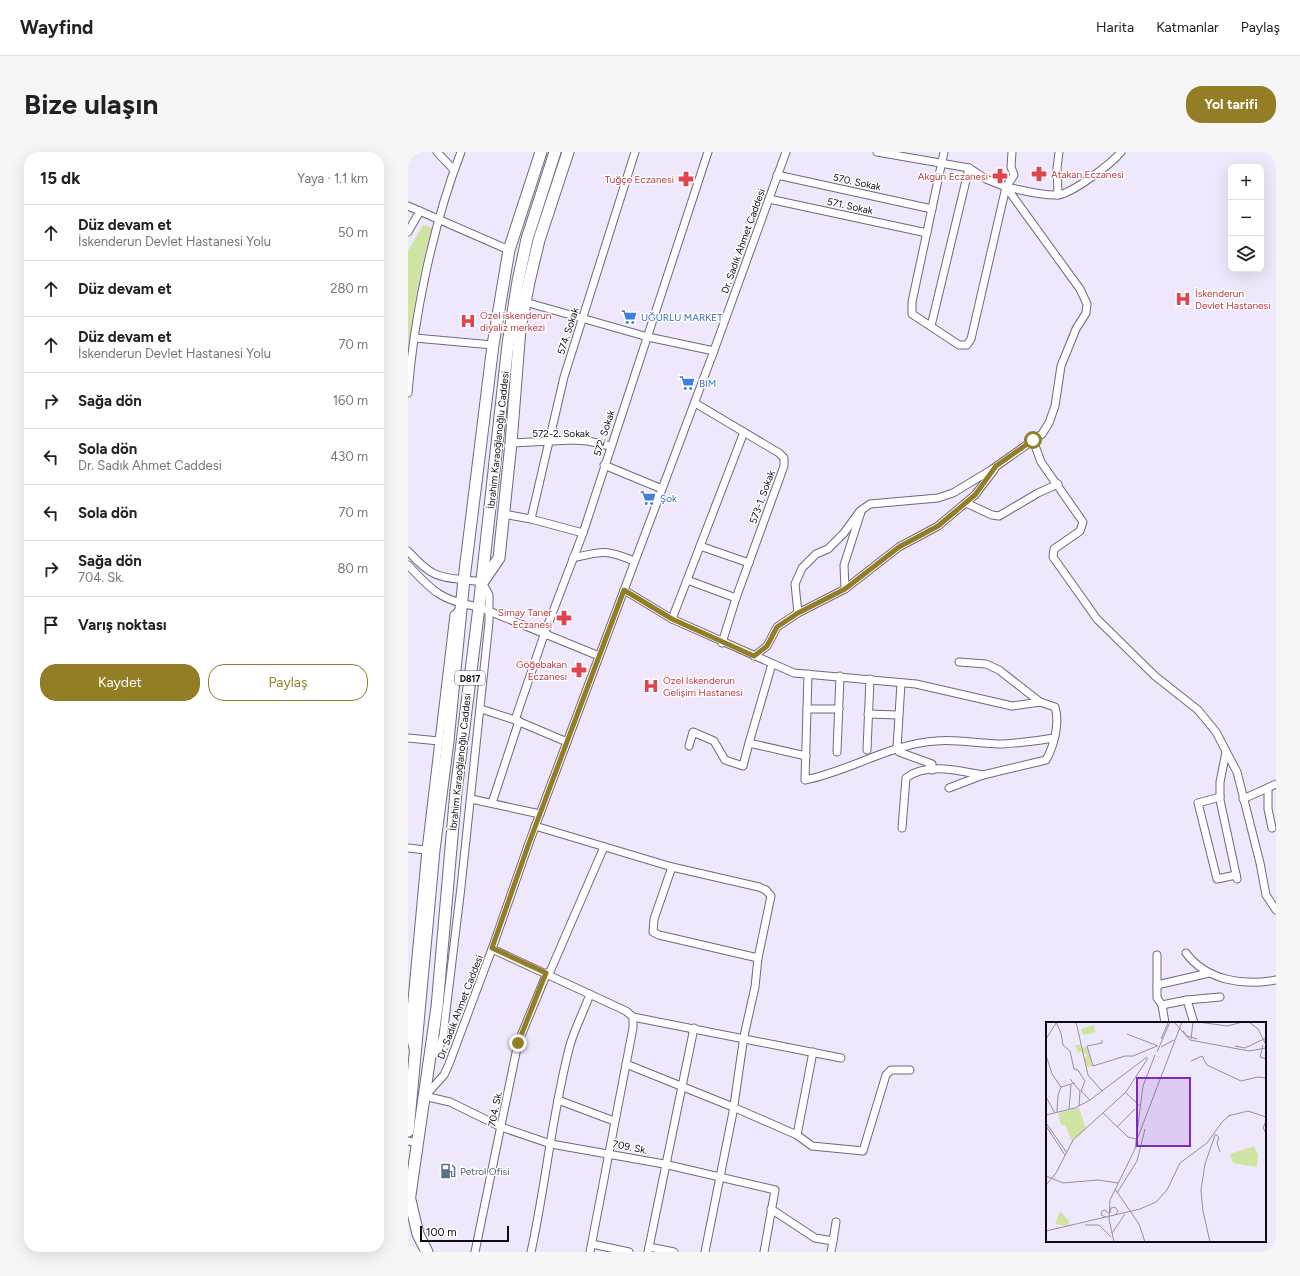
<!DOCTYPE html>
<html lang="tr">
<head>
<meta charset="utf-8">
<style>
	:root { --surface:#fff; --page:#f6f6f6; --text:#202124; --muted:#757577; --line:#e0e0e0; --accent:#947e25 }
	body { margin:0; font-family:Figtree,sans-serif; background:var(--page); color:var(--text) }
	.controls { position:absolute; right:12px; top:12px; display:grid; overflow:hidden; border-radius:8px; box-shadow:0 4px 16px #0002 }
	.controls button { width:36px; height:36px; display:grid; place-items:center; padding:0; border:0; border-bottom:1px solid var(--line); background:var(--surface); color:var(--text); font:20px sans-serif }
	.scale { position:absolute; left:12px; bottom:10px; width:89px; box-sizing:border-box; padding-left:4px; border:2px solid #0e0b13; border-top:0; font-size:11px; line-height:14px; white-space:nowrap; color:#0e0b13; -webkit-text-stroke:3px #fff; paint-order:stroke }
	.stop { position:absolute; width:12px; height:12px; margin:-9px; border:3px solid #947e25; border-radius:50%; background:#fff }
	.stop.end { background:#947e25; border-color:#fff; box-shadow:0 1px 4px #0008 }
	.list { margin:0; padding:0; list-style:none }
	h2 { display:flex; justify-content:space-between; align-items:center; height:52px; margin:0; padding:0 16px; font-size:17px }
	h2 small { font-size:13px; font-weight:400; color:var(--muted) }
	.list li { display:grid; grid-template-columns:26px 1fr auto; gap:12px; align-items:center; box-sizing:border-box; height:56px; padding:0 16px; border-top:1px solid var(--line) }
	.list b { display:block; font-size:15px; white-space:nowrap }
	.list p { margin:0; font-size:13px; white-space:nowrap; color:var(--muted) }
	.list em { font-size:13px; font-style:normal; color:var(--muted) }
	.actions { display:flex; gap:8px; padding:12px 16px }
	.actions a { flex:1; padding:9px 0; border:1px solid var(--accent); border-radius:16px; text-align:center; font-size:14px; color:var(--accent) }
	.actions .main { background:var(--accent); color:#fff }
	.icon { flex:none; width:22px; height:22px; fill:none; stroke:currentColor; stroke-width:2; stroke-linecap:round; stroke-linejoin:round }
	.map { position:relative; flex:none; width:868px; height:1100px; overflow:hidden; border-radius:16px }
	header { display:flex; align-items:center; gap:24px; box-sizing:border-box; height:56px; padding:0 20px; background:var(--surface); border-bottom:1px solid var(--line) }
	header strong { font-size:19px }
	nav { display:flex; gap:22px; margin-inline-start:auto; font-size:14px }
	.intro { display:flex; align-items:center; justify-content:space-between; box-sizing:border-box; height:96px; padding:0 24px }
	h1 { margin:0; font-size:28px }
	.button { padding:10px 18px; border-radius:16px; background:var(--accent); color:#fff; font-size:14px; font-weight:700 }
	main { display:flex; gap:24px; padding:0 24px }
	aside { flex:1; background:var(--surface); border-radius:16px; box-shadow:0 4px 16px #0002 }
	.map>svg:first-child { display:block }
	.green { fill:#d0e4a1 }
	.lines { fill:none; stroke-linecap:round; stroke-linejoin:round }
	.minor-casing { stroke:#70687e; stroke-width:9 }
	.highway-casing { stroke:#70687e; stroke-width:13 }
	.minor { stroke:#fff; stroke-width:7 }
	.highway { stroke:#fff; stroke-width:11 }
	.route { stroke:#947e25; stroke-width:5 }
	.labels { text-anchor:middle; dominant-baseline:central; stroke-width:3; stroke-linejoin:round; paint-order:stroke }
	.shield { fill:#fff; stroke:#56545a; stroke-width:1 }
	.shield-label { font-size:9px; font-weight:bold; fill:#0e0b13 }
	.health-label { font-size:10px; fill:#be3a42; stroke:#fff; text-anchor:start }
	.street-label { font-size:10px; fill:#0e0b13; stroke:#fff }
	.shop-label { font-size:10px; fill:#366cbe; stroke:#fff; text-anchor:start }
	.service-label { font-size:10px; fill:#4e5e75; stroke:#fff; text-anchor:start }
	.inset-road { fill:none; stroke:#958f9f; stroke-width:1 }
	.view { fill:#7b2cbf; fill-opacity:0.15; stroke:#7b2cbf; stroke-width:2 }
	.inset-edge { fill:none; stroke:#0e0b13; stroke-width:2 }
</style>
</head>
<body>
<header>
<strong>Wayfind</strong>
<nav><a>Harita</a><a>Katmanlar</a><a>Paylaş</a></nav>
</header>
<div class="intro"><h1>Bize ulaşın</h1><a class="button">Yol tarifi</a></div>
<main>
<aside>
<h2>15 dk<small>Yaya · 1.1 km</small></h2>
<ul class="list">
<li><svg class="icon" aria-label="ahead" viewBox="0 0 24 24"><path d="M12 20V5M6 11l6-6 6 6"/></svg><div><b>Düz devam et</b><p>İskenderun Devlet Hastanesi Yolu</p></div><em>50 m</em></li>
<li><svg class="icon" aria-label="ahead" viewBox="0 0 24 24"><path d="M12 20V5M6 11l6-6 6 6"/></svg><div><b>Düz devam et</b></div><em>280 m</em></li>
<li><svg class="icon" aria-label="ahead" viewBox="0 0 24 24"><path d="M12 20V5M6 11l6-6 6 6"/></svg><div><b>Düz devam et</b><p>İskenderun Devlet Hastanesi Yolu</p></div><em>70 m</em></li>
<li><svg class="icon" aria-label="right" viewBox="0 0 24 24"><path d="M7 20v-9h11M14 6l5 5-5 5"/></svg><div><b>Sağa dön</b></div><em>160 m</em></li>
<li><svg class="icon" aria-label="left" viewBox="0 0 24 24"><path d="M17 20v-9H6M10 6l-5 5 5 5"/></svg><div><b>Sola dön</b><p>Dr. Sadık Ahmet Caddesi</p></div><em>430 m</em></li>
<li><svg class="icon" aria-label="left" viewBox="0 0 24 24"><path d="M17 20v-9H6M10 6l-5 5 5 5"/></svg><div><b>Sola dön</b></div><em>70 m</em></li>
<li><svg class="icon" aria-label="right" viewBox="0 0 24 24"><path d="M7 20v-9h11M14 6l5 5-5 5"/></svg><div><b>Sağa dön</b><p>704. Sk.</p></div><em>80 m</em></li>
<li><svg class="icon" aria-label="arrive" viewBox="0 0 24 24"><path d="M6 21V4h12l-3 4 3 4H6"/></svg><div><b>Varış noktası</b></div></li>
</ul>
<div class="actions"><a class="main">Kaydet</a><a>Paylaş</a></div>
</aside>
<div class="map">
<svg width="868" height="1100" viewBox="0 0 868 1100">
	<rect width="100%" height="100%" fill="#efe7fc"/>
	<!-- green -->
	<path class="green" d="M 15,73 L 24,76 C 12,117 5,158 0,200 L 0,99 Z"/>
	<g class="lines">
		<defs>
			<g id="minor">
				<polyline points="29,0 46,18"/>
				<polyline points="536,0 504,150 504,162 551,193 559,193 563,187 598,35 606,23 603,15 604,0"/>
				<polyline points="369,23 524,57"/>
				<path d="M 598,35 C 614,38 634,44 650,43 C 665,41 703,12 713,0"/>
				<polyline points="650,43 649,16 651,0"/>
				<polyline points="361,47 519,81"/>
				<polyline points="0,54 101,98"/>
				<polyline points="0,80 12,59"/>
				<polyline points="117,150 240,185 306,199"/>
				<polyline points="523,174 561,16"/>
				<polyline points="7,186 85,193"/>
				<path d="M 0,241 C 6,164 25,72 53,0"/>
				<polyline points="287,251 371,301 376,306 376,314 328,446 314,491"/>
				<polyline points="625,288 633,310 675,370 672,379 646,397 645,405 689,467 747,524 790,558 808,580 829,620 852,711 858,743 868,758"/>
				<polyline points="103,291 165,288 180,289 202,294"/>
				<polyline points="196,313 254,337"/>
				<polyline points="558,351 584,363 591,364 630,341 650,332"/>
				<polyline points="95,362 123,367 175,381"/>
				<polyline points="123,367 156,225 227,0"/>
				<polyline points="292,394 341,411"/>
				<path d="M 0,399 C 29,431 34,424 74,430 L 81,443 L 81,470 L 53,735 L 35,884 L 31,896 L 22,906"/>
				<path d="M 165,406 C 194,399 198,397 226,409"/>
				<path d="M 0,413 C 25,440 34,449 71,455 L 191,504"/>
				<polyline points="279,428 328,446"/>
				<polyline points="437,437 436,413 453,360"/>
				<polyline points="216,438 264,467 386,521 508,532 604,554 632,550"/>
				<polyline points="390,461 437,437 491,395 530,374 567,343 586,318"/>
				<polyline points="264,467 336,280"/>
				<polyline points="346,504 359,494 369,475 390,461 387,432 394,416 408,402 420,397 436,381 452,359 462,352 530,346 545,341 583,318 634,282 641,271 647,254 653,214 668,177 678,161 679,152 672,137 598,35 578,27 561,16 469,0"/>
				<path d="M 400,522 L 397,628 C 442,619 482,592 528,589 C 550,587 572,592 595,592 C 611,591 629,589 646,586"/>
				<polyline points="493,531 489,596 491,600 524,612 524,618"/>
				<polyline points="73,557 107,568 159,590"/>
				<polyline points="399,557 431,557"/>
				<polyline points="460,562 490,563"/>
				<polyline points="107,568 136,483 175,381 300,0"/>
				<polyline points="0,586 31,589"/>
				<polyline points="341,591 364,512"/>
				<polyline points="281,594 285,580 306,589 317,608 335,614 341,591 398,604"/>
				<polyline points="459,598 462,527"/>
				<polyline points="429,600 432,524"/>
				<polyline points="818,600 812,630 812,648 829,727"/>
				<path d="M 541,636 L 575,623 L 638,608 C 646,594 652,571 647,555 L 632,550 L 591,518 L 578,512 L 551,510"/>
				<polyline points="860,636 860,657 864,676"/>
				<polyline points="812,645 790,651 809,727 828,723"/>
				<polyline points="63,647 132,662"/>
				<polyline points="835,647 868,632"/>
				<polyline points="84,651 111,569"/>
				<polyline points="127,674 264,715 351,735 358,738 363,744 350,806 347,835 336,884 325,960 297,1100"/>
				<path d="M 494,676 L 498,626 C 519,610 551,619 575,623"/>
				<polyline points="0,696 18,698"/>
				<polyline points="264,715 246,767 245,780 251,783 350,806"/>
				<polyline points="84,797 218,859 225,865 225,876 182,1100"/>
				<path d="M 778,801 C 799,829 836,834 868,828"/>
				<polyline points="749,803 749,846 754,853 757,871"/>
				<polyline points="141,822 196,695"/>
				<polyline points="749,833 801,821"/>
				<polyline points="754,853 779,848"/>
				<polyline points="225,865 433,906"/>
				<polyline points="786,871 779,848 812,845"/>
				<polyline points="6,900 1,880 18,698 46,463 53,457"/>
				<polyline points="218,912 325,955 389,983 404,994 455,999 478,923 483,918 502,918"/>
				<polyline points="16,944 42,950 93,975 143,992 256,1012 367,1038 356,1100"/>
				<polyline points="17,944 36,923 41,912 84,797 121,691 304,204 378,0"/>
				<polyline points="150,948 206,969"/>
				<polyline points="389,983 405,900"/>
				<polyline points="0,989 10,991"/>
				<polyline points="363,1057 407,1086 425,1089 423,1100"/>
				<polyline points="425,1089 428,1070"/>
				<polyline points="184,1092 221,1100"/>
				<polyline points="241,1095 266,1100"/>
				<polyline points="67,1100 110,891 139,821"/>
				<path d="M 123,1100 C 138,1032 144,961 162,893 C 167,876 176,859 182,842"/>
				<polyline points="240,1100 286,876"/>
			</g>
			<g id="highway">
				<polyline points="76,428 91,406 103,291 112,177 121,130 131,88 160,0"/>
				<polyline points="0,979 26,698 40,589 56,427 85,193 101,98 133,0"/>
				<polyline points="2,1048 10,1082 19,1100"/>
				<polyline points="0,1057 29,855 48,639 71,455 100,192 110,129 119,87 147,0"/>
			</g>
		</defs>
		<!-- minor casing -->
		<use href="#minor" class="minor-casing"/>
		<!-- highway casing -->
		<use href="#highway" class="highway-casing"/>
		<!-- minor -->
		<use href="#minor" class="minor"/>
		<!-- highway -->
		<use href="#highway" class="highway"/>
	</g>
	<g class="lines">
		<!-- route -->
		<polyline class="route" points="110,891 138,821 84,796 121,691 216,438 264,467 346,504 359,494 369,475 390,461 437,437 491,395 530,374 567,343 588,314 625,288"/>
	</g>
	<!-- icons -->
	<defs>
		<symbol id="pharmacy-bare" viewBox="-9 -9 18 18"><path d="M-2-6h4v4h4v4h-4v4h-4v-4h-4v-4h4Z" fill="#e0444e" stroke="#fff" stroke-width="2.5" paint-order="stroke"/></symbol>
		<symbol id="hospital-bare" viewBox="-9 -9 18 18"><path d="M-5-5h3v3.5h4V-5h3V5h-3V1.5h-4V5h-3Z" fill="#e0444e" stroke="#fff" stroke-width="2.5" paint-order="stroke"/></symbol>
		<symbol id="supermarket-bare" viewBox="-9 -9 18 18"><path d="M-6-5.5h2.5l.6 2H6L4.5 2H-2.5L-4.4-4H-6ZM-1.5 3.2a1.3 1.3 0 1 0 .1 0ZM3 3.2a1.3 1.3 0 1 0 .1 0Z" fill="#3f7fe0" stroke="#fff" stroke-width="2.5" paint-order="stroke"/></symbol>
		<symbol id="fuel-bare" viewBox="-9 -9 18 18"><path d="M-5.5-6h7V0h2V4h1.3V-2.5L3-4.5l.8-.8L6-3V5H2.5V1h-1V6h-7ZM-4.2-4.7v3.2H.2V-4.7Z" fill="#5c6f8a" stroke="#fff" stroke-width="2.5" paint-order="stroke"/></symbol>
	</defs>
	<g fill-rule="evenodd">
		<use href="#pharmacy-bare" x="620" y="11" width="22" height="22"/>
		<use href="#pharmacy-bare" x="581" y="13" width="22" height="22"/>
		<use href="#pharmacy-bare" x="267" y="16" width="22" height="22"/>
		<use href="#hospital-bare" x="764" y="136" width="22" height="22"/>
		<use href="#supermarket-bare" x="210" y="154" width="22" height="22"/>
		<use href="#hospital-bare" x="49" y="158" width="22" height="22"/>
		<use href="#supermarket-bare" x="268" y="220" width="22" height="22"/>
		<use href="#supermarket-bare" x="229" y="335" width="22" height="22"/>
		<use href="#pharmacy-bare" x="145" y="455" width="22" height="22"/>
		<use href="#pharmacy-bare" x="160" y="507" width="22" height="22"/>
		<use href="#hospital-bare" x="232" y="523" width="22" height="22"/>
		<use href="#fuel-bare" x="29" y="1008" width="22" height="22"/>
	</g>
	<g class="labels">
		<!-- shield labels -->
		<rect class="shield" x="47" y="519" width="30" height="14" rx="3"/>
		<g class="shield-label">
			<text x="62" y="526">D817</text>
		</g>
		<!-- health labels -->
		<g class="health-label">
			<text x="643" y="22">Atakan Eczanesi</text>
			<text x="580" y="24" text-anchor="end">Akgün Eczanesi</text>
			<text x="266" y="27" text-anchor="end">Tuğçe Eczanesi</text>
			<text x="787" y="141">İskenderun<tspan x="787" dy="12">Devlet Hastanesi</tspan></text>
			<text x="72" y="163">Özel iskenderun<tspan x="72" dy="12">diyaliz merkezi</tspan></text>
			<text x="144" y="460" text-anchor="end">Simay Taner<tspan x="144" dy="12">Eczanesi</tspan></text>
			<text x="159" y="512" text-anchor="end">Göğebakan<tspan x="159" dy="12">Eczanesi</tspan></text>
			<text x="255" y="528">Özel İskenderun<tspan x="255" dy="12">Gelişim Hastanesi</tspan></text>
		</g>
		<!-- street labels -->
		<g class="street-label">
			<text transform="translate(449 30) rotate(12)">570. Sokak</text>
			<text transform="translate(442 54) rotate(12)">571. Sokak</text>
			<text transform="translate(335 89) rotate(-70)">Dr. Sadık Ahmet Caddesi</text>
			<text transform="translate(160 179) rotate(-72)">574. Sokak</text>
			<text x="153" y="281">572-2. Sokak</text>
			<text transform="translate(196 281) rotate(-72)">572. Sokak</text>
			<text transform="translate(90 288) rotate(-84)">İbrahim Karaoğlanoğlu Caddesi</text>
			<text transform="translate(354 345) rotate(-70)">573-1. Sokak</text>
			<text transform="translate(52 610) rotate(-84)">İbrahim Karaoğlanoğlu Caddesi</text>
			<text transform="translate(52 855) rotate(-69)">Dr. Sadık Ahmet Caddesi</text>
			<text transform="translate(87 957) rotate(-79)">704. Sk.</text>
			<text transform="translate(222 995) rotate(11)">709. Sk.</text>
		</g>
		<!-- shop labels -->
		<g class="shop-label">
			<text x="233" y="165">UĞURLU MARKET</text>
			<text x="291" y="231">BİM</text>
			<text x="252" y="346">Şok</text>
		</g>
		<!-- service labels -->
		<g class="service-label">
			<text x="52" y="1019">Petrol Ofisi</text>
		</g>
	</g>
	<!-- overview -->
	<g transform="translate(638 870)">
		<rect width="220" height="220" fill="#efe7fc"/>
		<path d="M 48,3 L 49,11 L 37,13 L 35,7 ZM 29,23 L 35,23 L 33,25 L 36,26 L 41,25 L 46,44 L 40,45 L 38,36 L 41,34 L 40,31 L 37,32 L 36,29 L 32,31 ZM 33,86 L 40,106 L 26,119 L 19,103 L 15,103 L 12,91 ZM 208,124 L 212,133 L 211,145 L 187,141 L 184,132 ZM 14,189 L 23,199 L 22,204 L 9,202 Z" fill="#d0e4a1"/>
		<path class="inset-road" d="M 10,0 L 15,11 L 17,23 L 24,29 L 28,47 L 32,48 L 39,59 L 35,69M 30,0 L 42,53 L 56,69M 128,0 L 144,18 L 203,29 L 220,26M 152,0 L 181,4 L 197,0M 203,0 L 212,7 L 219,21M 137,9 L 141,14 L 151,17M 81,12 L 112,24M 0,17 L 10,1M 115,17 L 122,1M 145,17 L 147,0M 56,18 L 56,21 L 41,24 L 47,44 L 79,34 L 87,34 L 111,24M 217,23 L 214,35 L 220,37M 189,24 L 199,26 L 220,16M 115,25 L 128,18M 111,30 L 124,0M 0,33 L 6,52 L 15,65M 145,39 L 156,34 L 161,43 L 195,59 L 212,55 L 220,56M 24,57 L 34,69 L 33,84M 15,65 L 29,61M 35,69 L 44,78M 80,71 L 94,84M 0,75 L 9,91M 23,87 L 25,63M 11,90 L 12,73 L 15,65M 57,91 L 82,115 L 90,117M 0,93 L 29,86 L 44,78 L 101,35M 182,94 L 202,89 L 220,95M 220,99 L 217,106 L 220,111M 0,101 L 21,131M 0,104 L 19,133M 71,105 L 89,87M 169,112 L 173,115 L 171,121 L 174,130M 92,115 L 136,0M 0,154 L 17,161 L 52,158 L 72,161M 0,163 L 10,151 L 27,118 L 80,70 L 102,36M 69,167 L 93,202 L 99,220M 71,171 L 91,139 L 99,107M 64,191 L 65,186 L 69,185 L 72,189 L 69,193M 60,195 L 55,193 L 56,189 L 59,188 L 63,191M 39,203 L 53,203 L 65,215M 0,209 L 94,187 L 110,180 L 121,168 L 134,141 L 161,121 L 176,100 L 184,93M 66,211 L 79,192M 68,220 L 63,197 L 64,178 L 89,127 L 97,64 L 109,33M 164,220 L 157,189 L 155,168 L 159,142 L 169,113"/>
		<path class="view" d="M 91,56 L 144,56 L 144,124 L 91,124 Z"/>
		<rect width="220" height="220" class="inset-edge"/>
	</g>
</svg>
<div class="controls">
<button>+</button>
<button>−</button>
<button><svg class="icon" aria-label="layers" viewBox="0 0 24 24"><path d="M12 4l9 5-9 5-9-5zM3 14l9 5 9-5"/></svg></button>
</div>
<div class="scale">100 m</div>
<div class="stop" style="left:625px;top:288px"></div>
<div class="stop end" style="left:110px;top:891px"></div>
</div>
</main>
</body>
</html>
